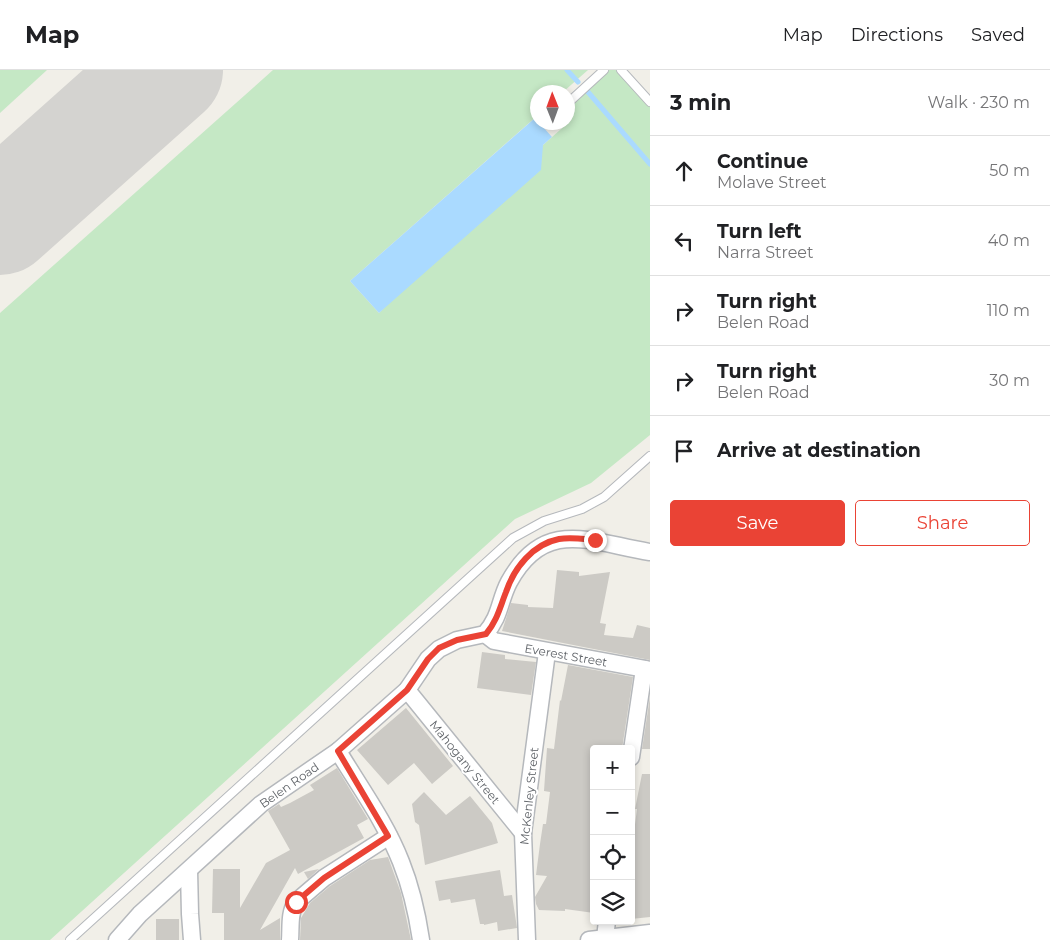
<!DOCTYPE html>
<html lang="en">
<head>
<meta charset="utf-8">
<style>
	:root { --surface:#fff; --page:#f6f6f6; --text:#202124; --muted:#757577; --line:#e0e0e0; --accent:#ea4335 }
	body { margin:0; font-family:Montserrat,sans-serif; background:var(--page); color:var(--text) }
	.controls { position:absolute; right:15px; bottom:15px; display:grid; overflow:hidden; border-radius:5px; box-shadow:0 2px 8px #0003 }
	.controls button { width:45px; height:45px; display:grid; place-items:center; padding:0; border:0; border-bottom:1px solid var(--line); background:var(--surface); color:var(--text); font:25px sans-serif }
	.compass { position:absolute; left:530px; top:15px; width:45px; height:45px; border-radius:50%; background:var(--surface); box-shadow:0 2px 8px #0003; rotate:359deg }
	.stop { position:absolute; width:15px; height:15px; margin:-11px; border:4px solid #ea4335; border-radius:50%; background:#fff }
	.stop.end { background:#ea4335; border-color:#fff; box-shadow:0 1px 5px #0008 }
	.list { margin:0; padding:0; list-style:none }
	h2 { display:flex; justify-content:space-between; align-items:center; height:65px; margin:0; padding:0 20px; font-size:21px }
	h2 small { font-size:16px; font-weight:400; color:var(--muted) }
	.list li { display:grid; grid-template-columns:32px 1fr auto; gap:15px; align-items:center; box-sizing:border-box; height:70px; padding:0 20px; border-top:1px solid var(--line) }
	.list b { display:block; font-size:19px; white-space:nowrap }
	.list p { margin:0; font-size:16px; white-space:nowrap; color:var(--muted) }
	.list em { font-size:16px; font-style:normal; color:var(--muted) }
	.actions { display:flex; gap:10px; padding:15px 20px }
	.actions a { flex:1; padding:11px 0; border:1px solid var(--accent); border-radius:5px; text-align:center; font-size:18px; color:var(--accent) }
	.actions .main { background:var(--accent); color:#fff }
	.icon { flex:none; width:28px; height:28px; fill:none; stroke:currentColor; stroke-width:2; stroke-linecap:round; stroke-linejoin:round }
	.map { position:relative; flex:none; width:650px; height:870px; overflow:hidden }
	header { display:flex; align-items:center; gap:30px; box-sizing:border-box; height:70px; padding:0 25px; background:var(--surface); border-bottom:1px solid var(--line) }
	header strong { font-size:24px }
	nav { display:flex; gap:28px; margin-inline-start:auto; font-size:18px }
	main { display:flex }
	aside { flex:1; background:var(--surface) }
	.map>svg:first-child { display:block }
	.green { fill:#c5e8c5 }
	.water { fill:#aadaff }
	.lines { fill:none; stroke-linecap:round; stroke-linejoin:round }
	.stream { stroke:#aadaff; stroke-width:5 }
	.runway { stroke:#d4d3d0; stroke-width:112 }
	.building { fill:#cccac5 }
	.lane-casing { stroke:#b5b8bc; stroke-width:10 }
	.street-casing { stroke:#b5b8bc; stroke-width:19 }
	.lane { stroke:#fff; stroke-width:8 }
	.street { stroke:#fff; stroke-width:16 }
	.route { stroke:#ea4335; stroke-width:6 }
	.labels { text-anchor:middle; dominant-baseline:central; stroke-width:4; stroke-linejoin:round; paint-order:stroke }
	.street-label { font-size:12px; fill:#5f6368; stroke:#fff }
</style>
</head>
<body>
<header>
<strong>Map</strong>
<nav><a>Map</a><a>Directions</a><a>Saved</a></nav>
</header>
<main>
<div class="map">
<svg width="650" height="870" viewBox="0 0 650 870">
	<rect width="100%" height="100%" fill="#f1efe8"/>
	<!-- green -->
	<g class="green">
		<polygon points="0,0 47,0 0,43"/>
		<polygon points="273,0 588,0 563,22 538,22 537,46 350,211 379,243 543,75 569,52 568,50 568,31 602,0 619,0 650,36 650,365 591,413 515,449 50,870 0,870 0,243"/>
	</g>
	<!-- water -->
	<polygon class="water" points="535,48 552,67 543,75 541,100 379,243 350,211"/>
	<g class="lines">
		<!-- stream -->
		<g class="stream">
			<polyline points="567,0 578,12"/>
			<polyline points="588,22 650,94"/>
		</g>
		<!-- runway -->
		<polyline class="runway" points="0,149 167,0"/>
	</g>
	<!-- building -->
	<g class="building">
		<polygon points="557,500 579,502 579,506 610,502 600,553 606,554 604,565 633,568 637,555 650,558 650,590 502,561 511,533 528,535 528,537 553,538"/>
		<polygon points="482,582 505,585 505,589 536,592 531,625 477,618"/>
		<polygon points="568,595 633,607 622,679 594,679 594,843 565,839 565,841 539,840 536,834 535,827 547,806 536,805 540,774 543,754 546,754 550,722 544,721 547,678 554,679 560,630 561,631"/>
		<polygon points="650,627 650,679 642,679"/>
		<polygon points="406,638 453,696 432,714 414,693 388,715 357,680"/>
		<polygon points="337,698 368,749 357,755 364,768 298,804 295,798 260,860 280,848 280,870 224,870 224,843 212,843 213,799 240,799 240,838 266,793 290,780 268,741 279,734 281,737 290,733 314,720 310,715"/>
		<polygon points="642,704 650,704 650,847 631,849 631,785 637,739 635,739"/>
		<polygon points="424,722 446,745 470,726 492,753 498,773 425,795 419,755 415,752 412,734"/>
		<polygon points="388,787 401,823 411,870 300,870 301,848 310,833 330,816 370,790"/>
		<polygon points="319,799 308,809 304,802"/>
		<polygon points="500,800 504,826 512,825 517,858 498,861 497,852 484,855 484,854 480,854 475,829 451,833 450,829 439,831 435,811"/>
		<rect x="156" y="849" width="23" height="21"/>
	</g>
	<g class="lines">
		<defs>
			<g id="lane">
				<polyline points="621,0 650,32"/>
				<polyline points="568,33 604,0"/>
				<polyline points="70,870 513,468 544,451 582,439 604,427 650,386"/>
			</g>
			<g id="street">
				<polyline points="485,564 494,571 650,600"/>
				<polyline points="407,620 523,763"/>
				<path d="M 338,681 C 359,716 386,753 401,792 C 411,817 417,843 421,870"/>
				<polyline points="631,687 644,599"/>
				<polyline points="189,800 190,844 192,870"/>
				<polyline points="605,868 607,851"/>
				<path d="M 117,870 L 140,844 L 261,734 L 338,681 L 407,620 L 428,589 L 439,579 L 457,570 L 485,564 C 501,546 499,531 509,512 C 545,446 592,473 650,482"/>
				<path d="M 290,870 C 291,857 289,843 296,832 L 324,808 L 389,766"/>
				<polyline points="527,870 523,763 547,582"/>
				<polyline points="589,870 650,863"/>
			</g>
		</defs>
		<!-- lane casing -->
		<use href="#lane" class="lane-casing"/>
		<!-- street casing -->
		<use href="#street" class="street-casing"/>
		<!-- lane -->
		<use href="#lane" class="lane"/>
		<!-- street -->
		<use href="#street" class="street"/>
	</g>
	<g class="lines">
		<!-- route -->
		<path class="route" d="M 296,832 L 324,808 L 388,766 L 338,681 L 407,620 L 428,589 L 439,578 L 457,570 L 486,564 C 497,551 500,537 506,522 C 514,498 533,474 559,469 C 571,467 583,469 595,470"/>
	</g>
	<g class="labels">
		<!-- street labels -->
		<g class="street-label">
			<text transform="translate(566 585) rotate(10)">Everest Street</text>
			<text transform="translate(465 692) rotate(51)">Mahogany Street</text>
			<text transform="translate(289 715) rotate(-35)">Belen Road</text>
			<text transform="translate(529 726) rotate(-84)">McKenley Street</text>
		</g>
	</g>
</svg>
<div class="controls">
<button>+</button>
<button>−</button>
<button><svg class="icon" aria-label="locate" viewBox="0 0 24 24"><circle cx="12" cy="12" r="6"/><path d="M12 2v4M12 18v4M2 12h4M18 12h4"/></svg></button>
<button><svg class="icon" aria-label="layers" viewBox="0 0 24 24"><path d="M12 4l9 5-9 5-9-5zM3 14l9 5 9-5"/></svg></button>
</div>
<svg class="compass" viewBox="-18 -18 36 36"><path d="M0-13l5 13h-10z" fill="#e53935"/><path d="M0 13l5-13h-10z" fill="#757577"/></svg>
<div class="stop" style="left:296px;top:832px"></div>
<div class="stop end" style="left:595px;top:470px"></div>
</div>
<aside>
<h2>3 min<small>Walk · 230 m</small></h2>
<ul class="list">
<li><svg class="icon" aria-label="ahead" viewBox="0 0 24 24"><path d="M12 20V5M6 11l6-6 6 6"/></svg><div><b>Continue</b><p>Molave Street</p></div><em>50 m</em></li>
<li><svg class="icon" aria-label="left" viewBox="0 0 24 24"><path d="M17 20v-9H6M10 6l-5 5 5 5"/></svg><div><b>Turn left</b><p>Narra Street</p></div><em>40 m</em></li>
<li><svg class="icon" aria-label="right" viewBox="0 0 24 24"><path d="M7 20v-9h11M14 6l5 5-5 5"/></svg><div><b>Turn right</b><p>Belen Road</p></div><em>110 m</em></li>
<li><svg class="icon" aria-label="right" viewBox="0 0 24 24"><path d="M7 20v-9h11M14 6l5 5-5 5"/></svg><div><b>Turn right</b><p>Belen Road</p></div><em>30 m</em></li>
<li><svg class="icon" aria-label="arrive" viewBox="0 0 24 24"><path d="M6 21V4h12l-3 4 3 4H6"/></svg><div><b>Arrive at destination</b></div></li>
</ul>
<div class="actions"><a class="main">Save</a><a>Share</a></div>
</aside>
</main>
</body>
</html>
